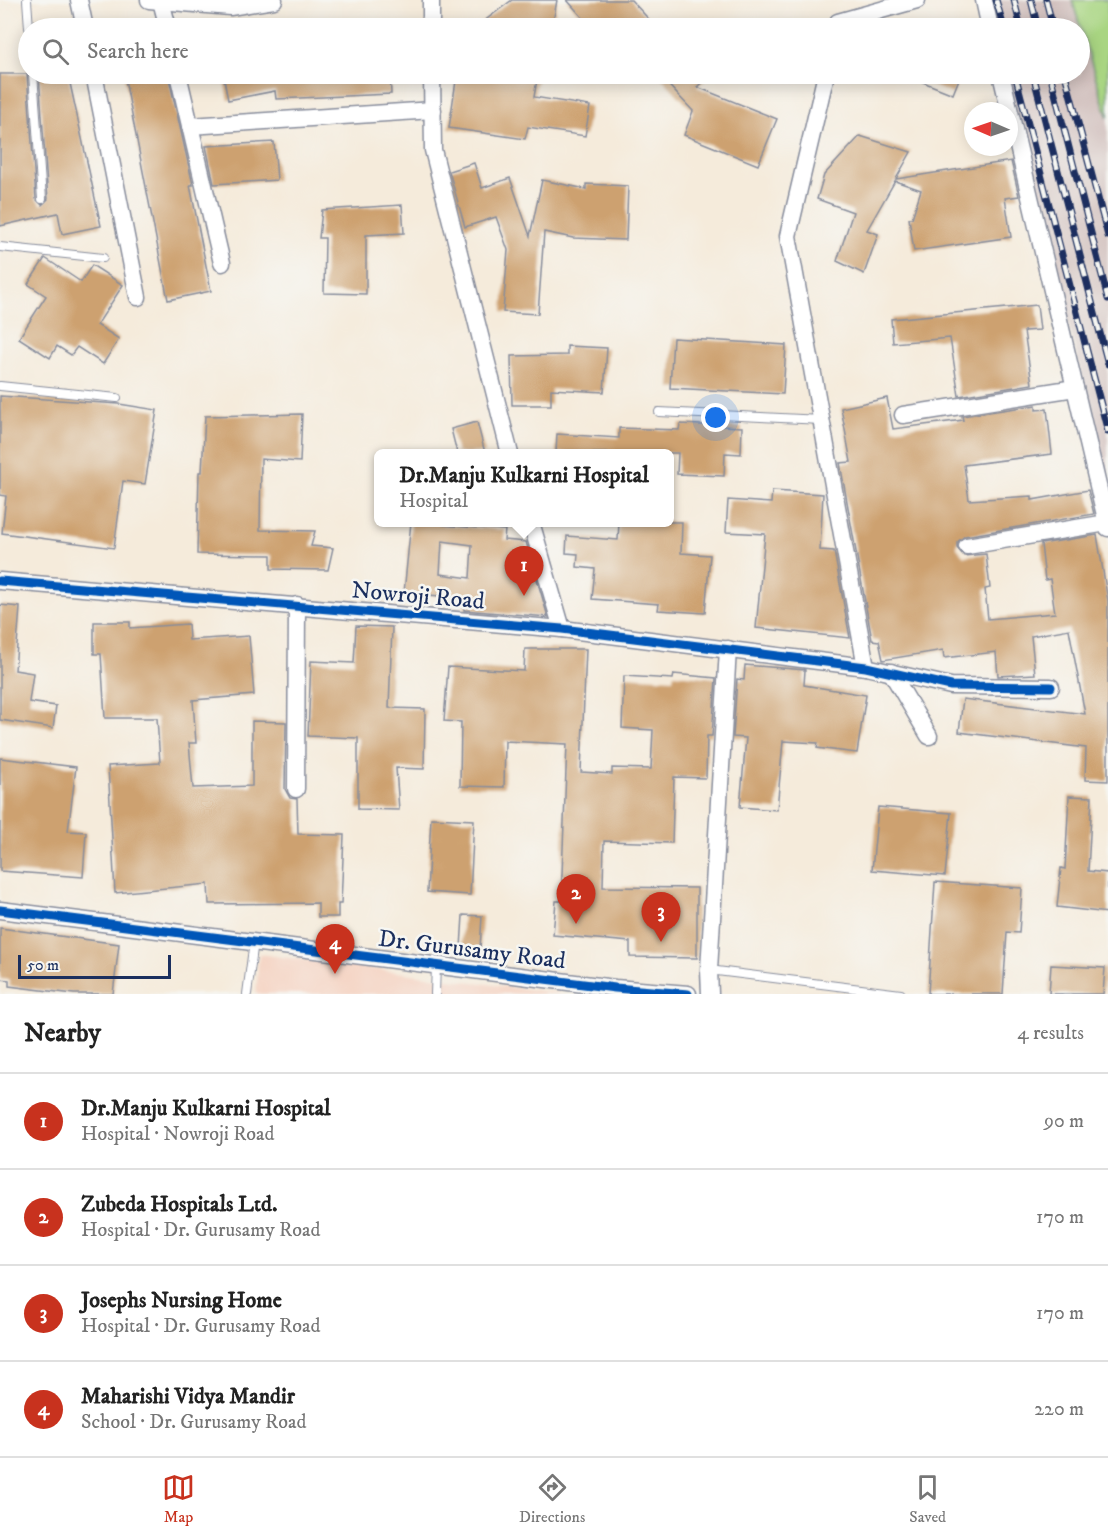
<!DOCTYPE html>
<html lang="en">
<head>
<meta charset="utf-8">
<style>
	:root { --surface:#fff; --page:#f6f6f6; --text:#222; --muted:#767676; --line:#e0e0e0; --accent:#c8321e }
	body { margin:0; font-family:"IM FELL DW Pica",serif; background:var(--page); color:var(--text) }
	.compass { position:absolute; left:964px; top:102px; width:54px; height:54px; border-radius:50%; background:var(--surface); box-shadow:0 3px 15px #0003; rotate:272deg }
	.scale { position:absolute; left:18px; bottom:15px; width:153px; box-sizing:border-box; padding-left:6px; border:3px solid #1b2f5e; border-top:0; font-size:16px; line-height:21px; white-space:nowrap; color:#1b2f5e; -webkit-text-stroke:4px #f6f6f2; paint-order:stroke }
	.you { position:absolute; left:716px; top:418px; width:21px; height:21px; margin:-15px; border:4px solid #fff; border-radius:50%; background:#1a73e8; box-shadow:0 0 0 9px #1a73e833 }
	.badge { display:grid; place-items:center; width:39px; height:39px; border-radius:50%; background:var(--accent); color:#fff; font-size:20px; font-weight:700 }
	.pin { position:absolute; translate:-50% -50px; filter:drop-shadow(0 2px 3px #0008) }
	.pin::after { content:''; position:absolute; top:32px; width:21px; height:18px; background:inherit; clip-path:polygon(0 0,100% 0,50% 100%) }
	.popup { position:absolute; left:374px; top:449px; width:300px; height:78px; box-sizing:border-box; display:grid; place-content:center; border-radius:9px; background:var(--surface); filter:drop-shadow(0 2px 4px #0005); font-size:20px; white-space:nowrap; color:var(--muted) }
	.popup b { font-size:22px; color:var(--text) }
	.popup::after { content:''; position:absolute; left:50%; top:100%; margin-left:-12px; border:12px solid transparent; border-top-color:var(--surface) }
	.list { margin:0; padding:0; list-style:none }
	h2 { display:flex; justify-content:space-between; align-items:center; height:78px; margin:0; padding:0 24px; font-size:26px }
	h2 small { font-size:20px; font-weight:400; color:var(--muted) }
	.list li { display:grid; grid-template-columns:39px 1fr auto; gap:18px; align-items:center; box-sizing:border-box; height:96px; padding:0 24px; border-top:2px solid var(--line) }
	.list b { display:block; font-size:22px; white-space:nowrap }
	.list p { margin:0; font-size:20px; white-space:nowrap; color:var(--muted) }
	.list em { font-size:20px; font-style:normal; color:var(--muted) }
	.icon { flex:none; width:33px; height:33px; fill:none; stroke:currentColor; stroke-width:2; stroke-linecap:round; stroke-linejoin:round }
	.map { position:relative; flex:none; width:1108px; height:994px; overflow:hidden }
	.search { position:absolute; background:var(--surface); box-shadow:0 3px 15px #0003; left:18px; right:18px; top:18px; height:66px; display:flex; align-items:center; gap:15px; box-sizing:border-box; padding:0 21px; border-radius:33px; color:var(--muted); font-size:22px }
	.sheet { height:462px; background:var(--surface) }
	nav { display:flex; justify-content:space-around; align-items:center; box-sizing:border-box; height:84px; border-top:2px solid var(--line); background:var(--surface); font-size:16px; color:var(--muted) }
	nav a { display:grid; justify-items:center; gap:3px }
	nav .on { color:var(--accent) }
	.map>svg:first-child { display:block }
	.built { fill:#f5d3c2 }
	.industrial { fill:#d1c0bd }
	.green { fill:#a9d582; stroke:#628270; stroke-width:1.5 }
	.building { fill:#cda170; fill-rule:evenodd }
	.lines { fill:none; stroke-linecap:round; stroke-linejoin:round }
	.lane-casing { stroke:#888d9c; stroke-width:10 }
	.street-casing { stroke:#888d9c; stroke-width:19 }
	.lane { stroke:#fff; stroke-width:8 }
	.street { stroke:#fff; stroke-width:16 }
	.rail-casing { stroke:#1b2f5e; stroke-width:7 }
	.rail { stroke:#f6f6f2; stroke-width:4.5; stroke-dasharray:14; stroke-linecap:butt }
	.cycleway-casing { stroke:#f6f6f2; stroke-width:13 }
	.cycleway { stroke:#0057b8; stroke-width:9 }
	.labels { text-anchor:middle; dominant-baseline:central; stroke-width:5; stroke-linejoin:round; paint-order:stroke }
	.street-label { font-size:24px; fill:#1b2f5e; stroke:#f6f6f2 }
</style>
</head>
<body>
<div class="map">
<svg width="1108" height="994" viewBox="0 0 1108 994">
	<rect width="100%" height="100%" fill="#f6f6f2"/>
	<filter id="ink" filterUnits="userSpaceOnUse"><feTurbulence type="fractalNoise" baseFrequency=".0167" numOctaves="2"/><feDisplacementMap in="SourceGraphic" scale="12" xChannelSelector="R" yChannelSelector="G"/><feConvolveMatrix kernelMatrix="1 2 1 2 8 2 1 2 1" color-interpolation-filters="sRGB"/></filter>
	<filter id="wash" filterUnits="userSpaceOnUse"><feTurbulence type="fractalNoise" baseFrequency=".008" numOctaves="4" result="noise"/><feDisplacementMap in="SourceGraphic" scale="24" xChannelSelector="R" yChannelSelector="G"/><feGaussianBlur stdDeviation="1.35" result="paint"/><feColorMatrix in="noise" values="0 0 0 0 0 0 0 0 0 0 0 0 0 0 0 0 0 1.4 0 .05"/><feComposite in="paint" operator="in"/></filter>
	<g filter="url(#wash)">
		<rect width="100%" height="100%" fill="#f5ebdb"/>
		<!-- built -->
		<polygon class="built" points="259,954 564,994 256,994"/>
		<!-- industrial -->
		<polygon class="industrial" points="985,0 1072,0 1108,118 1108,476 1004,74 1080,74 1080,28 993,28"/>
		<!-- green -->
		<polygon class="green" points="1072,0 1108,0 1108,118"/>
		<g id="blocks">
			<!-- building -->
			<g class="building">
				<polygon points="512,0 557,0 552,28 475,28"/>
				<polygon points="567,0 631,0 657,28 592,28"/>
				<polygon points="0,74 27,74 36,199 42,205 48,199 39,74 68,74 101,226 62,234 58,213 0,226"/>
				<polygon points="124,74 168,74 193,185 190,185 211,291 168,300"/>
				<polygon points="223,74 390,74 391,94 276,99 275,91 228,100"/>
				<polygon points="457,74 504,76 505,74 537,80 534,97 590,106 585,136 528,127 525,139 449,128"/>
				<polygon points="658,74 711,74 697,87 777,119 758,165 684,135 693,111"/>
				<polygon points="903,74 961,74 953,94"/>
				<polygon points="860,136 911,152 896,179 1011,161 1019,196 1005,198 1011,237 914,251 909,218 912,218 921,190 895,181 867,230 878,234 864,274 837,261 853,212 817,199 824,175"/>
				<polygon points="274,142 277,180 214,184 206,146"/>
				<polygon points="474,163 482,188 510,178 530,236 542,180 586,189 586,184 628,186 626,240 573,238 544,232 538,314 503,312 508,250 496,217 465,227 449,171"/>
				<polygon points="402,205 404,233 366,235 366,294 324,293 325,238 319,238 322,210"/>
				<polygon points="45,258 81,282 92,265 123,285 97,325 119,339 103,364 77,347 71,355 57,346 50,358 19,338 46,296 28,284"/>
				<polygon points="1037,305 1040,330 1024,331 1032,384 959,396 950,338 893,343 891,319"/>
				<polygon points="673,338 786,345 783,394 670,388"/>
				<polygon points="567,346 607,348 604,392 551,389 551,405 512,405 511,356 567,355"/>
				<polygon points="0,396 119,404 157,410 145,484 123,481 114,548 2,533 6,496 0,495"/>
				<polygon points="887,398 893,429 963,420 962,416 1036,405 1036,410 1047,409 1052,454 964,465 969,500 1032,496 1032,500 1088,490 1094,514 965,536 957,542 957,548 964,556 986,554 990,588 985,589 988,619 1055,613 1050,579 1045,580 1041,544 1097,535 1108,601 1108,781 1085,780 1086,748 959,732 963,699 1085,714 1069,629 1031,636 1035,674 998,676 996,652 944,658 943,650 883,660 879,641 872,640 840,463 851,462 841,408"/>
				<polygon points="302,414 300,462 261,459 260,530 315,531 311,546 333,548 328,570 271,569 271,555 197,554 199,472 202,472 205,416"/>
				<polygon points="477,422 485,453 457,453 451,429"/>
				<polygon points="680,424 742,427 741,454 725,453 724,476 677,474 678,453 556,453 557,434 619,438 619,428 679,430"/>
				<polygon points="772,491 823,494 820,550 834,551 850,638 756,628 765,534 726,532 728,500 771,503"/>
				<path d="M 411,522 L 443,522 L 443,525 L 505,530 L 504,540 L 526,542 L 548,617 L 464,610 L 465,598 L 404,593 ZM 442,541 L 472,545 L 470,578 L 440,574 Z"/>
				<polygon points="619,522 682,522 681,553 710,555 705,613 658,610 659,604 592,599 595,569 577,567 578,554 566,553 567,536 618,540"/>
				<polygon points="0,605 20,607 15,670 33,673 29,702 56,706 53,728 0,720"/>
				<polygon points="94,622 130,622 130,628 188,624 189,640 249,636 254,695 193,700 196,743 189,743 193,788 252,786 252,721 286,722 285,789 290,798 297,799 298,834 344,835 341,904 338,904 338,917 318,917 318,903 209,904 208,884 115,893 108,766 160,763 157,718 105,718 101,654 94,654"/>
				<polygon points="356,626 392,627 389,708 425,709 424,769 396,768 399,810 358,809 358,738 308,736 311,661 354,663"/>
				<polygon points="525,649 586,649 581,772 612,774 612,768 651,769 653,730 622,728 624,676 673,679 674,674 716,678 712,736 707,736 706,778 674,777 672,843 604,841 603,887 697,888 697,958 630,957 630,942 553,935 556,901 561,901 567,744 505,741 504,787 460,786 461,722 444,721 448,667 524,671"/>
				<polygon points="745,665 805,670 804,685 866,695 857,753 817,748 818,743 783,741 777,810 740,807 746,738 733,737 737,679 744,680"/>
				<polygon points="0,758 76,767 68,831 86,832 83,877 0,871"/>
				<polygon points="1069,796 1092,797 1088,871 1108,873 1108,913 1057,907 1061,868 1065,869"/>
				<polygon points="878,807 951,813 945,876 872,870"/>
				<polygon points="431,818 474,820 470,895 427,892"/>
				<polygon points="935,882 1022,888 1019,933 1007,932 1003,994 928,994"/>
				<polygon points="463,915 482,916 480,949 461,948"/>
				<polygon points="0,928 119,944 113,994 74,994 9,986 9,980 0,979"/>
				<polygon points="1051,965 1105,968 1103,994 1049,994"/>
			</g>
		</g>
	</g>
	<g filter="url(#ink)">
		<use href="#blocks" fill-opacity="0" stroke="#888d9c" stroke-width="1.5"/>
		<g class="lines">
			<defs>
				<g id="lane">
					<polyline points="27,0 29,28"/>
					<polyline points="33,74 42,199"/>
					<polyline points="0,247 103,258"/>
					<polyline points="0,386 117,398"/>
					<polyline points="659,412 822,420"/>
					<polyline points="709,970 901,994"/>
					<polyline points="247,994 254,941"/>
					<polyline points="435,994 436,965"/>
				</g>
				<g id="street">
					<polyline points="79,0 85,28"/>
					<polyline points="149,0 230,7 274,0"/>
					<polyline points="431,0 431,28"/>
					<polyline points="984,0 990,28"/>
					<polyline points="161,1 168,28"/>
					<polyline points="836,28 838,22 917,0"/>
					<polyline points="94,74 138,297"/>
					<polyline points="178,74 222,263"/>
					<polyline points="432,74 433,150 510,454"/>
					<polyline points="826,74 788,236 866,667"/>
					<polyline points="1001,74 1108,528"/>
					<polyline points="190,126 433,110"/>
					<polyline points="903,415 1075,388"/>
					<polyline points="531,522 562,629"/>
					<polyline points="967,546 1107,523"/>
					<polyline points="0,581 562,629 866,667 951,686 1051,687"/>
					<polyline points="891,672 929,736"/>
					<polyline points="296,789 297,605"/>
					<polyline points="0,910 615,988 688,994"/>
					<polyline points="710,994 709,970 728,649"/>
				</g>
			</defs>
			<!-- lane casing -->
			<use href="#lane" class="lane-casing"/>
			<!-- street casing -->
			<use href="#street" class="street-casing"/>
			<!-- lane -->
			<use href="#lane" class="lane"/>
			<!-- street -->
			<use href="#street" class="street"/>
			<defs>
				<g id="rail">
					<polyline points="996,0 1004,28"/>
					<polyline points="1014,0 1021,28"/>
					<polyline points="1031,0 1038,28"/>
					<polyline points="1046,0 1053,28"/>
					<polyline points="1015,74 1108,432"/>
					<polyline points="1033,74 1108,364"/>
					<polyline points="1050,74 1108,299"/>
					<polyline points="1065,74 1108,236"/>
				</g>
			</defs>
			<!-- rail casing -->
			<use href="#rail" class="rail-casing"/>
			<!-- rail -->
			<use href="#rail" class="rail"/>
			<defs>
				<g id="cycleway">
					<polyline points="0,581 562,629 866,667 951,686 1051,687"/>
					<polyline points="0,910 615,988 688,994"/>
				</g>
			</defs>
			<!-- cycleway casing -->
			<use href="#cycleway" class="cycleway-casing"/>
			<!-- cycleway -->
			<use href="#cycleway" class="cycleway"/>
		</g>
	</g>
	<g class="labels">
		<!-- street labels -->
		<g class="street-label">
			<text transform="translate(418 596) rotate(5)">Nowroji Road</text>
			<text transform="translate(472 950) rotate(7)">Dr. Gurusamy Road</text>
		</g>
	</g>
</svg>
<svg class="compass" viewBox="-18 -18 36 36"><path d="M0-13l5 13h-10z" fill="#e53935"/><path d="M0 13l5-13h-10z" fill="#767676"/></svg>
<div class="scale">50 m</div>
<div class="you"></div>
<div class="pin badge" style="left:524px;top:596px">1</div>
<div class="popup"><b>Dr.Manju Kulkarni Hospital</b>Hospital</div>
<div class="pin badge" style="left:576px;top:924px">2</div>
<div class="pin badge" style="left:661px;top:942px">3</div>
<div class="pin badge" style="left:335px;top:974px">4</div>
<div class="search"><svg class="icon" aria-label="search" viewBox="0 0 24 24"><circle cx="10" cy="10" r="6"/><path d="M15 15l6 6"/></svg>Search here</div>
</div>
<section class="sheet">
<h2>Nearby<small>4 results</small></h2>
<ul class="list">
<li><span class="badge">1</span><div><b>Dr.Manju Kulkarni Hospital</b><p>Hospital · Nowroji Road</p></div><em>90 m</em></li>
<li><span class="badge">2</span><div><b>Zubeda Hospitals Ltd.</b><p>Hospital · Dr. Gurusamy Road</p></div><em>170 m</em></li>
<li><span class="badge">3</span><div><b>Josephs Nursing Home</b><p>Hospital · Dr. Gurusamy Road</p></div><em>170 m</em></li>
<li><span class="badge">4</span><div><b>Maharishi Vidya Mandir</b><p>School · Dr. Gurusamy Road</p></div><em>220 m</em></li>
</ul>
</section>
<nav>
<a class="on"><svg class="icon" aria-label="map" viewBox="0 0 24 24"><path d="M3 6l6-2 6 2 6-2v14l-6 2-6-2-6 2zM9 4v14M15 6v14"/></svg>Map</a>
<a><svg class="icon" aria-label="directions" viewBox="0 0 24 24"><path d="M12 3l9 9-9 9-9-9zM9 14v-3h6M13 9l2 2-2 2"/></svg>Directions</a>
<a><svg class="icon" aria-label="saved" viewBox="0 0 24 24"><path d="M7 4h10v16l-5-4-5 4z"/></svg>Saved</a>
</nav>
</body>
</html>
